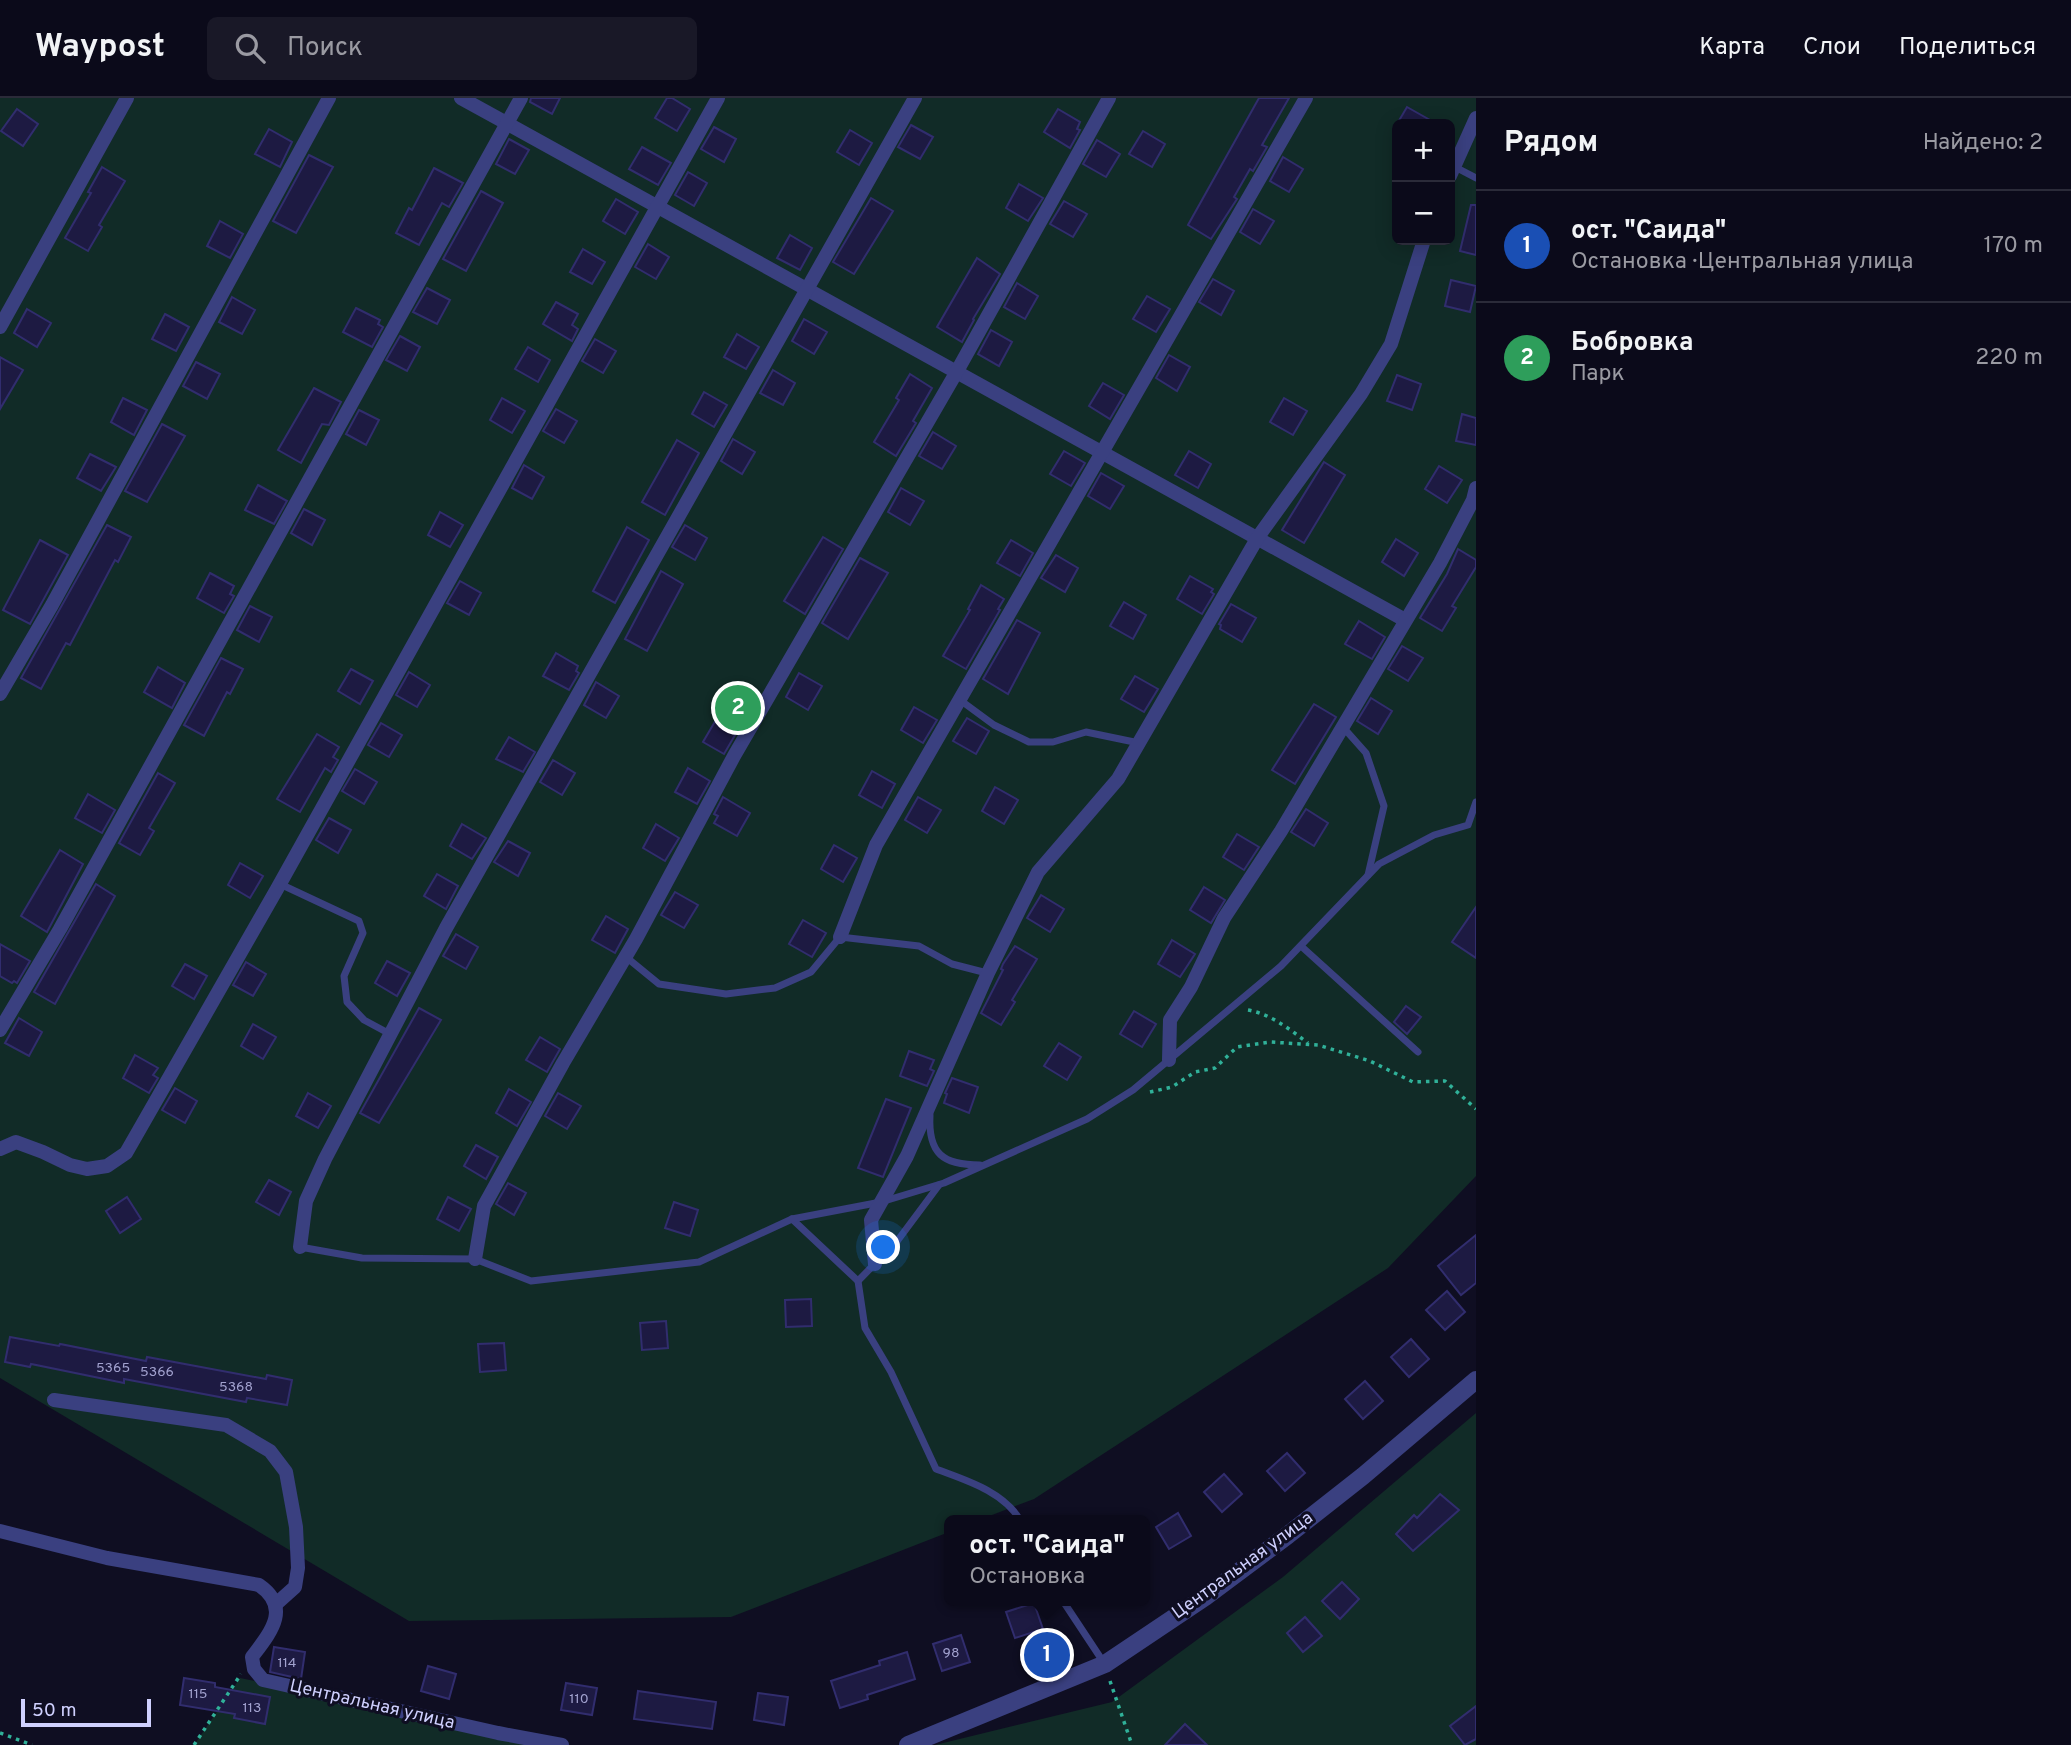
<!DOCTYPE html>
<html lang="ru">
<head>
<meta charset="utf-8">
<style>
	:root { --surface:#0b0a1a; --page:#191827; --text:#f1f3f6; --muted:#9a9aa2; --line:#2b2b39; --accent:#04f5ee }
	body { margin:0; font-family:Overpass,sans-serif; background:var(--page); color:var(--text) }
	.controls { position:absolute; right:21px; top:21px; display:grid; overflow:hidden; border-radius:10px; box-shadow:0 4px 18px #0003 }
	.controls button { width:63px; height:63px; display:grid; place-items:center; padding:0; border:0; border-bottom:2px solid var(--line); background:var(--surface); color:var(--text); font:35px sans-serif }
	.scale { position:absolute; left:21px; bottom:18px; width:130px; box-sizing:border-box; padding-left:7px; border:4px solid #cfd0fe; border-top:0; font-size:19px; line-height:24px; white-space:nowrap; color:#cfd0fe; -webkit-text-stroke:5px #0f0e22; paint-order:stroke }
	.you { position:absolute; left:884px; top:1150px; width:24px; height:24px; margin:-18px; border:5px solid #fff; border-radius:50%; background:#1a73e8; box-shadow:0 0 0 10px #1a73e833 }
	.badge { display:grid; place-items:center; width:46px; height:46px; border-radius:50%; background:var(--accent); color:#fff; font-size:23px; font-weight:700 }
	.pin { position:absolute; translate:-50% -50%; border:4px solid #fff; box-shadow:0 2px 7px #0006 }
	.popup { position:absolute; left:944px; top:1417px; width:206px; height:91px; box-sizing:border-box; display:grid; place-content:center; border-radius:10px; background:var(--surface); filter:drop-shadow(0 2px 5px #0005); font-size:23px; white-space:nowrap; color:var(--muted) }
	.popup b { font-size:26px; color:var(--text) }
	.popup::after { content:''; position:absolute; left:50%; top:100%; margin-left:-14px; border:14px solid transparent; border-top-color:var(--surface) }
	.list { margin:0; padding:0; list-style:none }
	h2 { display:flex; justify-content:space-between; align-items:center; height:91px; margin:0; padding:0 28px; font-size:30px }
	h2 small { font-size:23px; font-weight:400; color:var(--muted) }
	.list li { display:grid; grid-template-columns:46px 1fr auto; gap:21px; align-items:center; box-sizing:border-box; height:112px; padding:0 28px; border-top:2px solid var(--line) }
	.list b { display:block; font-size:26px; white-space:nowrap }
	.list p { margin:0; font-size:23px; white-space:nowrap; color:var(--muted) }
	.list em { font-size:23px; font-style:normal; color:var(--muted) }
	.icon { flex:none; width:38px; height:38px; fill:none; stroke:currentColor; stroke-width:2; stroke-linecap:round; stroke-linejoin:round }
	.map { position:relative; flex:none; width:1476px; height:1647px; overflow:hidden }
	header { display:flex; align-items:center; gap:42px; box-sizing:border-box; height:98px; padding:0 35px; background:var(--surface); border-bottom:2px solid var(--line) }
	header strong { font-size:33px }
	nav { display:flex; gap:38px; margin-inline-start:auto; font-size:24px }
	.search { width:490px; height:63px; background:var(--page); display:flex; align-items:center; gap:18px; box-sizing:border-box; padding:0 24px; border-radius:10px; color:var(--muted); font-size:26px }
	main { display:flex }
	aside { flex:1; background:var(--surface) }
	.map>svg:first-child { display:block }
	.green { fill:#112b27; fill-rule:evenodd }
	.building { fill:#1d1a42; stroke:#312d6e; stroke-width:2 }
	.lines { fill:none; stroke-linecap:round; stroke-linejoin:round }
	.path { stroke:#30b199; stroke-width:3.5; stroke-dasharray:3.5 5; stroke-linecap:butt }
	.service { stroke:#3a4080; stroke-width:7 }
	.minor { stroke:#3a4080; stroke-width:14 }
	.tertiary { stroke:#3a4080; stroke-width:18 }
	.labels { text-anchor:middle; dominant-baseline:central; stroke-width:6; stroke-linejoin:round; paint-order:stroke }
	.number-label { font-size:14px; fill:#a2a2cf }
	.street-label { font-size:18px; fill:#cfd0fe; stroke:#0f0e22 }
</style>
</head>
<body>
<header>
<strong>Waypost</strong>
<div class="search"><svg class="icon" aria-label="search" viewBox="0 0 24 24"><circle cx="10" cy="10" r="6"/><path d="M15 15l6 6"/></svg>Поиск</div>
<nav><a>Карта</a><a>Слои</a><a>Поделиться</a></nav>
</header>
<main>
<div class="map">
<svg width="1476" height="1647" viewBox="0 0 1476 1647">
	<rect width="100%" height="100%" fill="#0f0e22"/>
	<!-- green -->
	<g class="green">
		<path d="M 0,0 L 1476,0 L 1476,1078 L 1388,1170 L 1034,1401 L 979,1422 L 949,1422 L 949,1434 L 731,1519 L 409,1523 L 0,1280 ZM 1397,26 L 1450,26 L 1450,142 L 1397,142 Z"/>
		<polygon points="1476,1315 1476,1647 935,1647 1112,1604 1283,1479"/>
		<polygon points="240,1580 562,1647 194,1647"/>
	</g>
	<!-- building -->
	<g class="building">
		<polygon points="531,0 560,0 552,16 530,4"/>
		<polygon points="667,0 672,0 690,11 677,33 655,20"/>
		<polygon points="1259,0 1289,0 1262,47 1267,49 1253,73 1250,71 1234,99 1237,101 1211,141 1188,127"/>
		<polygon points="1407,9 1437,26 1397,26"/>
		<polygon points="17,11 38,26 23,48 1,33"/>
		<polygon points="1058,11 1080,24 1077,31 1080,32 1070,50 1044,34"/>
		<polygon points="911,27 933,39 920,61 898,49"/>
		<polygon points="714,29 736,41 724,64 701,51"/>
		<polygon points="269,31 292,44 280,69 255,56"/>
		<polygon points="850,32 872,45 859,67 837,54"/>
		<polygon points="1143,33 1165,46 1152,69 1129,56"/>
		<polygon points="509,41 529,52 515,76 496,66"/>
		<polygon points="1097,42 1120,56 1106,79 1083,66"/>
		<polygon points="642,49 671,65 658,87 629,71"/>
		<polygon points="309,57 333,69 296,135 273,123"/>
		<polygon points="1283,59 1303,71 1289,94 1270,83"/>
		<polygon points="102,69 125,83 99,127 102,129 88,153 65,140 91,95 88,94"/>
		<polygon points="434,70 463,85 449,109 442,105 419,147 396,135 409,110 412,112"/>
		<polygon points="688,74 707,85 694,108 675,97"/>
		<polygon points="1019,86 1043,100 1028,123 1006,110"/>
		<polygon points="481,93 503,105 466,173 443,161"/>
		<polygon points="871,100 893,113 854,176 833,164"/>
		<polygon points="616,101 638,114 625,136 603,123"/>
		<polygon points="1064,103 1087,116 1073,139 1050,126"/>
		<polygon points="1471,107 1476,107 1476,157 1460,153"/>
		<polygon points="1253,111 1274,123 1260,146 1240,134"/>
		<polygon points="220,123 243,136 230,160 207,148"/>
		<polygon points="790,137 812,150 800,172 777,160"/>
		<polygon points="648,146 669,159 656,181 635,169"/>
		<polygon points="583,151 605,164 592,186 570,174"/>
		<polygon points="977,160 1000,176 973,221 974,222 962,244 937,229"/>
		<polygon points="1213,181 1234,193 1221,217 1199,204"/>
		<polygon points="1451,182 1476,188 1470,214 1445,208"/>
		<polygon points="1017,185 1038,198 1025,221 1004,209"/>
		<polygon points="427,190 450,202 437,226 413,214"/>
		<polygon points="1147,198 1170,211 1156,234 1133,221"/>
		<polygon points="232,199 255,212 242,236 219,224"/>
		<polygon points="556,204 578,216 572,227 578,231 572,243 543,226"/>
		<polygon points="356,210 380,222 378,226 383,229 372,249 343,234"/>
		<polygon points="27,211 51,225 37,249 14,235"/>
		<polygon points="165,216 189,229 176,253 152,241"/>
		<polygon points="804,221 827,234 814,256 792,243"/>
		<polygon points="991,232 1012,244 999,268 978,256"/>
		<polygon points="737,236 759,249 746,271 724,259"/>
		<polygon points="400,238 420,249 407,273 386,262"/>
		<polygon points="595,241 616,253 603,275 582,263"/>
		<polygon points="528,249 550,262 538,284 515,271"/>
		<polygon points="1169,257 1190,269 1177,293 1156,280"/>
		<polygon points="0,259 23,272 0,311"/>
		<polygon points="196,264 220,276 207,301 183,288"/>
		<polygon points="773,272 795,285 783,307 760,295"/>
		<polygon points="910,276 932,290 913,323 916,325 896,358 874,344 899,302 896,300"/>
		<polygon points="1397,277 1421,286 1412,312 1387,303"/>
		<polygon points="1103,285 1124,297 1110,321 1089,308"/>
		<polygon points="314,290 341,304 329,327 322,326 301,365 278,352"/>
		<polygon points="704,294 727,307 714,329 692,316"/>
		<polygon points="123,300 147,312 134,337 111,324"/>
		<polygon points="502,300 525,313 512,335 490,322"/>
		<polygon points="1284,300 1307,313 1293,337 1270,324"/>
		<polygon points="556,311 577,323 564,345 543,333"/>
		<polygon points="359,312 379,322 366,347 346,336"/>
		<polygon points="1462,316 1476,320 1476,347 1456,343"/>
		<polygon points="162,326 185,338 147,404 125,393"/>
		<polygon points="933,334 956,348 942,371 919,358"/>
		<polygon points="733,341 755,354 742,376 721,363"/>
		<polygon points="677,342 699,355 665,417 642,404"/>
		<polygon points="1064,353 1085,365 1071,388 1050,376"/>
		<polygon points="1189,353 1211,366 1198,390 1175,377"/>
		<polygon points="90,356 116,369 101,393 77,380"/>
		<polygon points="1324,364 1345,377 1304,445 1282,432"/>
		<polygon points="524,367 544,379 532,401 512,390"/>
		<polygon points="1439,368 1462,382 1447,405 1425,391"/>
		<polygon points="1101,375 1124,388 1110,411 1088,398"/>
		<polygon points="258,387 287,403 274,426 245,412"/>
		<polygon points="901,390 924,403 910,427 888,414"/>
		<polygon points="304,411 325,422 312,447 291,435"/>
		<polygon points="440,414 463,427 450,449 428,437"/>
		<polygon points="107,427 131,439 118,464 115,462 70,547 66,545 41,591 21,580"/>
		<polygon points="685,427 707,440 695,462 672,449"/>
		<polygon points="627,429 649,442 615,505 593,493"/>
		<polygon points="823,439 843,451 805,516 784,503"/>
		<polygon points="1396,441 1418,455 1404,478 1382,464"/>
		<polygon points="40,442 68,457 30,526 3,512"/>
		<polygon points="1011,442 1033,455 1020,478 997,465"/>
		<polygon points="1458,451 1476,462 1476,469 1452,508 1456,510 1442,533 1420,520 1447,476"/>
		<polygon points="1056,457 1078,470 1065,494 1041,480"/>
		<polygon points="860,460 888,475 848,541 822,525"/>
		<polygon points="661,473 683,486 647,553 625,541"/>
		<polygon points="210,475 234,488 230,496 234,498 224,515 197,500"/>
		<polygon points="1190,478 1213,491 1211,494 1214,496 1202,516 1177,501"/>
		<polygon points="460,483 481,495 469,517 447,505"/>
		<polygon points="981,487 1004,501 998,511 1000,512 966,571 943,558 970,512 968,511"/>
		<polygon points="1124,504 1146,517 1133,541 1110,528"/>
		<polygon points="1231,506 1256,520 1242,544 1220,531 1221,527 1219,526"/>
		<polygon points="250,508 272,519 259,544 237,532"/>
		<polygon points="1017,522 1040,535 1008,596 983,581"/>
		<polygon points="1359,523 1385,539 1372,561 1345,546"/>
		<polygon points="1402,548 1423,560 1408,583 1388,571"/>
		<polygon points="556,555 578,568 576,573 579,575 569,592 543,578"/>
		<polygon points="221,560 243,571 230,596 227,594 204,638 184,627"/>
		<polygon points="158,569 185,585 172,610 144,594"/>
		<polygon points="351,571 373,583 360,606 338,593"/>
		<polygon points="409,574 430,587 417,609 396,597"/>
		<polygon points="799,575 822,588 808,612 786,599"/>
		<polygon points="1135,578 1158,591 1144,614 1121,601"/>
		<polygon points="596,584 619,598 606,620 584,607"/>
		<polygon points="1371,600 1392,613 1378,636 1357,623"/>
		<polygon points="1314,606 1336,619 1295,686 1272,672"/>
		<polygon points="914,609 937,622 923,645 901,632"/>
		<polygon points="717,620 738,632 724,656 703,644"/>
		<polygon points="967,620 989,633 976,656 953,643"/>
		<polygon points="381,625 402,637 389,659 368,647"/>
		<polygon points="317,636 339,649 333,659 338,662 331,674 325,670 300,714 277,701"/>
		<polygon points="509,639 535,654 523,674 496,661"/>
		<polygon points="553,662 575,675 562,697 540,684"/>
		<polygon points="688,670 710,683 697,706 675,694"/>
		<polygon points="355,671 377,684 364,706 342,693"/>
		<polygon points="872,673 895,686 882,710 859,697"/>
		<polygon points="158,675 175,685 149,730 154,733 140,757 119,745"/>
		<polygon points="995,689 1018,702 1004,726 982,713"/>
		<polygon points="88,696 115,712 102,735 75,720"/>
		<polygon points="723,699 750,715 737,738 714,725 718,718 714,716"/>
		<polygon points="918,699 941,712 927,735 905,722"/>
		<polygon points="1306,711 1328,725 1314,748 1291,734"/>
		<polygon points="329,720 351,732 338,755 316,742"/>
		<polygon points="462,726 486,740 472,761 450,748"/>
		<polygon points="656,726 679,740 665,763 643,750"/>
		<polygon points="1237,736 1259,749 1244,772 1223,759"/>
		<polygon points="508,743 530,755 518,778 494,764"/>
		<polygon points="834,747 857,760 843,784 821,771"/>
		<polygon points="60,752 83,766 47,834 21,818"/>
		<polygon points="240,765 263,778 250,800 228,787"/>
		<polygon points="437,776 458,788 446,811 424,798"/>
		<polygon points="96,786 115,798 55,906 34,894"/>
		<polygon points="1204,789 1225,802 1211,825 1190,812"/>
		<polygon points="675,794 698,807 684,830 661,817"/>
		<polygon points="1041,797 1064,811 1050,834 1027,820"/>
		<polygon points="1476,809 1476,860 1452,844"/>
		<polygon points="606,818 628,831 615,855 592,842"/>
		<polygon points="803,822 826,835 812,859 789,846"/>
		<polygon points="456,836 478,849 466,871 443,858"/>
		<polygon points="1172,842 1195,856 1180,879 1158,866"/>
		<polygon points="0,846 30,863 17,885 14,883 12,885 0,878"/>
		<polygon points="1015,848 1037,861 1012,902 1015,904 1001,927 981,915 1003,872 1001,871 1003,866"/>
		<polygon points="387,863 410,875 397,898 375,885"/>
		<polygon points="246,864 266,876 253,898 233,887"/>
		<polygon points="185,866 207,878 194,901 172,888"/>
		<polygon points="1406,908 1421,919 1407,936 1394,924"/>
		<polygon points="419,910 441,922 379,1025 360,1015"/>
		<polygon points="1134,913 1156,926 1142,949 1120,936"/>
		<polygon points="19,920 42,934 29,958 5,945"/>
		<polygon points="253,926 276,939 263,961 241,948"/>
		<polygon points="540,939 560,951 547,974 526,962"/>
		<polygon points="1059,945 1081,959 1067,982 1044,968"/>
		<polygon points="909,953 934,962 930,971 934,973 927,988 900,978"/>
		<polygon points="135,957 158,970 153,977 158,980 149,995 123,980"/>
		<polygon points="952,980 978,989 969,1015 944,1005 947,996 945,995"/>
		<polygon points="175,990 197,1003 185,1025 162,1012"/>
		<polygon points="509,991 531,1004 517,1028 496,1015"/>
		<polygon points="308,995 331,1008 318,1030 296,1018"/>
		<polygon points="558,995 581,1008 567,1031 545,1018"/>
		<polygon points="886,1001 911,1010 883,1079 858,1070"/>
		<polygon points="476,1047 498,1059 486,1081 464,1068"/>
		<polygon points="269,1082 291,1094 279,1117 256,1104"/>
		<polygon points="508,1085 526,1095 514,1117 496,1106"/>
		<polygon points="127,1099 141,1121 120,1135 106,1113"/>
		<polygon points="448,1099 471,1111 459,1133 437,1121"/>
		<polygon points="674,1104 698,1112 690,1138 665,1130"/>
		<polygon points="1476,1137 1476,1185 1461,1197 1438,1168"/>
		<polygon points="1447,1193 1465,1214 1445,1232 1426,1212"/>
		<polygon points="811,1201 812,1228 786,1229 785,1202"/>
		<polygon points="666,1223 668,1250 642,1252 640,1225"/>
		<polygon points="10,1239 59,1248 60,1246 146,1263 147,1259 266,1281 267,1277 292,1282 287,1307 247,1300 246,1304 124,1281 124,1285 31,1266 30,1269 5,1264"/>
		<polygon points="1411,1241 1429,1261 1409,1279 1391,1259"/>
		<polygon points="504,1245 506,1272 480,1274 478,1246"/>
		<polygon points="1365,1283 1383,1303 1363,1321 1345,1301"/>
		<polygon points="1287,1355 1305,1375 1285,1393 1267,1373"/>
		<polygon points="1224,1376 1242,1396 1222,1414 1204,1394"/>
		<polygon points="1440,1396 1459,1412 1413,1453 1396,1436 1414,1417 1417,1420"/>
		<polygon points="1178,1415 1191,1438 1169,1451 1156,1429"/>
		<polygon points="1342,1484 1359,1501 1340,1521 1322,1503"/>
		<polygon points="1034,1505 1043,1531 1015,1540 1006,1514"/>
		<polygon points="1305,1519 1322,1538 1303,1554 1287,1535"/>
		<polygon points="961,1537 970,1564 942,1573 933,1546"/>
		<polygon points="274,1549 305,1554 301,1581 270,1574"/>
		<polygon points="907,1554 915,1581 867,1597 868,1601 840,1610 831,1583 880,1567 879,1563"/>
		<polygon points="428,1568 456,1576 449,1601 421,1593"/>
		<polygon points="184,1580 215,1585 215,1589 270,1599 265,1626 234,1620 235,1616 180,1607"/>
		<polygon points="566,1585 597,1590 592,1617 561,1612"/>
		<polygon points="638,1593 716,1604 712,1631 634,1621"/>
		<polygon points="758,1595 788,1599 784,1627 754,1622"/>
		<polygon points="1476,1608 1476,1641 1465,1647 1450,1628"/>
		<polygon points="1185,1626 1207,1647 1165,1647"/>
	</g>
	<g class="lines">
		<!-- path -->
		<g class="path">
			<path d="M 1248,912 C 1271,916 1289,931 1308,945"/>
			<polyline points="1150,994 1172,989 1195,974 1215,970 1237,949 1270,944 1318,947 1370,963 1413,984 1445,983 1476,1011"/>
			<polyline points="1110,1583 1132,1647"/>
			<polyline points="0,1635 32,1647"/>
			<polyline points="194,1647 241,1576"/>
		</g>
		<!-- service -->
		<g class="service">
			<polyline points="1455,69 1476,80"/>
			<polyline points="960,602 994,627 1029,644 1053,644 1086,634 1139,645"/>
			<polyline points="1342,628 1366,655 1384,708 1368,777"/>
			<polyline points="280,786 359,823 363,835 344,878 347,904 364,922 390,936"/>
			<polyline points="1301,848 1418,954"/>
			<polyline points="626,859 659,886 726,896 775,890 811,874 840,839 919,848 952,866 987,875"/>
			<path d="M 930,1017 C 928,1056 943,1067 980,1067"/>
			<path d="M 792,1121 L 858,1183 L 865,1230 L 891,1274 L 936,1371 C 965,1382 1003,1393 1020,1422"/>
			<polyline points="300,1149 362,1160 475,1161 531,1183 699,1164 792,1121 881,1104 944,1085 1087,1021 1133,992 1281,868 1379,766 1434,737 1468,727 1476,704"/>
			<polyline points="858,1183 898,1142 939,1087"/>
			<polyline points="1063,1503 1104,1565"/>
		</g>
		<!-- minor -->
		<g class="minor">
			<polyline points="461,0 1405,522"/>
			<polyline points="1450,78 1476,20"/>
			<polyline points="0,229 127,0"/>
			<polyline points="0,596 52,507 329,0"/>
			<polyline points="840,839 876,747 1306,0"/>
			<polyline points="0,932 60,831 521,0"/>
			<polyline points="1169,962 1170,922 1191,889 1224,820 1281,733 1440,465 1473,402 1476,390"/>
			<polyline points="0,1051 16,1044 43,1054 70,1067 87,1071 107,1068 126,1055 277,791 718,0"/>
			<polyline points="300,1149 306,1103 325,1061 446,830 915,0"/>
			<polyline points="475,1161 484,1108 563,965 636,841 734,658 956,275 1109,0"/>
			<polyline points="875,1166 871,1122 907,1058 988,875 1038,774 1118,681 1258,439 1361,296 1391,246 1424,142"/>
			<polyline points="54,1302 226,1327 270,1353 286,1374 296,1429 298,1470 295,1489 276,1506"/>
			<path d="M 0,1433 L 107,1460 L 259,1487 C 292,1510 270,1535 252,1559 L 254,1571 L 263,1582 L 498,1635 L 562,1647"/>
		</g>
		<!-- tertiary -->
		<polyline class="tertiary" points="908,1647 1105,1566 1205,1499 1288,1437 1363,1378 1476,1282"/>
	</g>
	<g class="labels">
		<!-- number labels -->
		<g class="number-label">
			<text x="113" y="1270">5365</text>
			<text x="157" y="1274">5366</text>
			<text x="236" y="1289">5368</text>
			<text x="951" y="1555">98</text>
			<text x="287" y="1565">114</text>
			<text x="198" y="1596">115</text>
			<text x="579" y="1601">110</text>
			<text x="252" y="1610">113</text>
		</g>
		<!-- street labels -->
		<g class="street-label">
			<text transform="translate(1243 1468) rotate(-36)">Центральная улица</text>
			<text transform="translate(372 1607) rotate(13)">Центральная улица</text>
		</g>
	</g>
</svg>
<div class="controls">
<button>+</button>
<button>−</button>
</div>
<div class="scale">50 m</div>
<div class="you"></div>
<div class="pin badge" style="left:1047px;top:1557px;background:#1a4fb4">1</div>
<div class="popup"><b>ост. &quot;Саида&quot;</b>Остановка</div>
<div class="pin badge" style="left:738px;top:610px;background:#2e9e5b">2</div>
</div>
<aside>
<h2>Рядом<small>Найдено: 2</small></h2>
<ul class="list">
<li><span class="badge" style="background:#1a4fb4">1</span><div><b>ост. &quot;Саида&quot;</b><p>Остановка · Центральная улица</p></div><em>170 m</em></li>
<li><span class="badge" style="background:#2e9e5b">2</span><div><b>Бобровка</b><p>Парк</p></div><em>220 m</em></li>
</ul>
</aside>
</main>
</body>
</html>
